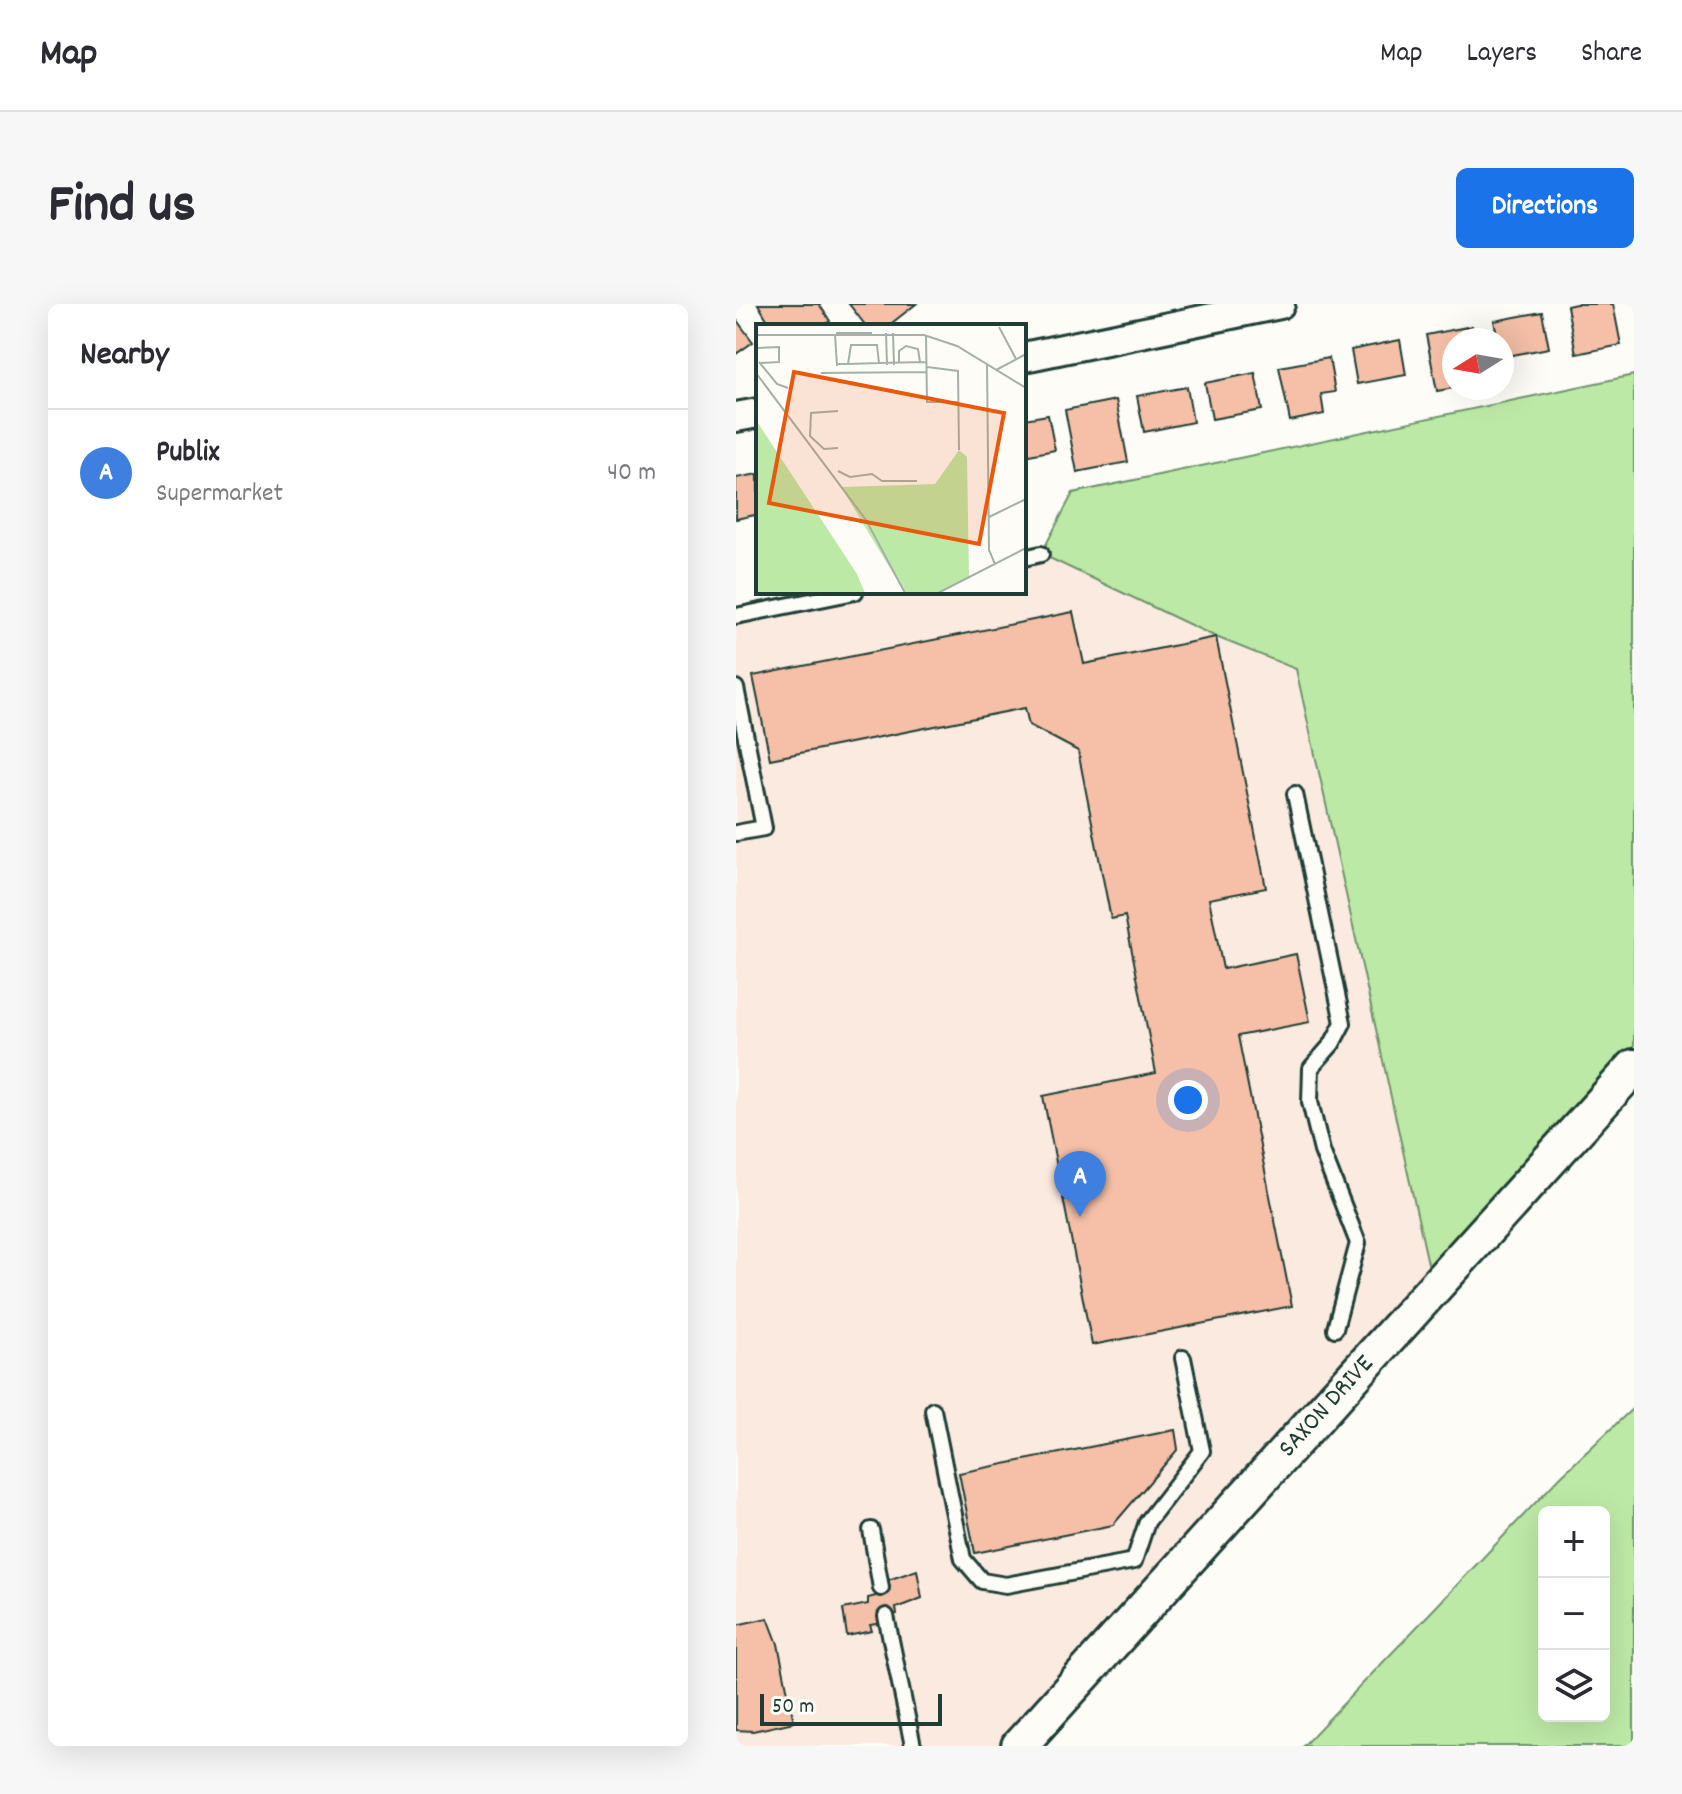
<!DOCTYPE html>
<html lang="en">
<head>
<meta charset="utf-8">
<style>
	:root { --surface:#fff; --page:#f7f7f7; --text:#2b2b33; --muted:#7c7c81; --line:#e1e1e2; --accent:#1a73e8 }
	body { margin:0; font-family:Dekko,sans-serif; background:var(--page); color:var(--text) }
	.controls { position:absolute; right:24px; bottom:24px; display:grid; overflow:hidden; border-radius:12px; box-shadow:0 8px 32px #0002 }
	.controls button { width:72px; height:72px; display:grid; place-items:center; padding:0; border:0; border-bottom:2px solid var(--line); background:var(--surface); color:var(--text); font:40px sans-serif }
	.compass { position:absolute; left:706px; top:24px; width:72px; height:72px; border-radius:50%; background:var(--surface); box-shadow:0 8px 32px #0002; rotate:259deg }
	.scale { position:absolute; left:24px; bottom:20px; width:182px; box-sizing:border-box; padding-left:8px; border:4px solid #1f3d34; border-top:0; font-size:22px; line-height:28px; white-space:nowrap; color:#1f3d34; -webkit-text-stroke:6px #fdfcf7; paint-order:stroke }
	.you { position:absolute; left:452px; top:796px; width:28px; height:28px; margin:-20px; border:6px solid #fff; border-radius:50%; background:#1a73e8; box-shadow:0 0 0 12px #1a73e833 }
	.badge { display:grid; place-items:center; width:52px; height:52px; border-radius:50%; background:var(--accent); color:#fff; font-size:26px; font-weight:700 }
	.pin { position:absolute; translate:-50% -66px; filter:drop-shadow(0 2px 4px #0008) }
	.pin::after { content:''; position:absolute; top:42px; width:28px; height:24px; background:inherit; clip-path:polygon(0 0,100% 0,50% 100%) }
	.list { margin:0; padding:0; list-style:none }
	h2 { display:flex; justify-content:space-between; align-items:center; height:104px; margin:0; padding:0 32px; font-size:34px }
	h2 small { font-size:26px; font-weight:400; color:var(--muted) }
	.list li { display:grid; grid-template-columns:52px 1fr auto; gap:24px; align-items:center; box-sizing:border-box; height:128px; padding:0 32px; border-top:2px solid var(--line) }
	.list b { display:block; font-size:30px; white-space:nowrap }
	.list p { margin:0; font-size:26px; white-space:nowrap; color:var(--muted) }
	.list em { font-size:26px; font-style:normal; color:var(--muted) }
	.icon { flex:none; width:44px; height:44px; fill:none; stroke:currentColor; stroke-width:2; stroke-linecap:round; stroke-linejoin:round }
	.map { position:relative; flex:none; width:898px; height:1442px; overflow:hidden; border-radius:12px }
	header { display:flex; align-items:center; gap:48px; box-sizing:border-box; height:112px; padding:0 40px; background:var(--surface); border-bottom:2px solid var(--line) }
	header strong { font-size:38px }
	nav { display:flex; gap:44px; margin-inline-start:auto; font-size:28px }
	.intro { display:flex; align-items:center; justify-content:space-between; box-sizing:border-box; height:192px; padding:0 48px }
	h1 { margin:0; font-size:56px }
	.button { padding:20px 36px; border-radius:12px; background:var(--accent); color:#fff; font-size:28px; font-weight:700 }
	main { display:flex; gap:48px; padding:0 48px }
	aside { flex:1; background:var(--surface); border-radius:12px; box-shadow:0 8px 32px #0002 }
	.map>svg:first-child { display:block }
	.built { fill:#fbeadf }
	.green { fill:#bde9a6; stroke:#6e936d; stroke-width:2; fill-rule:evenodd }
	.building { fill:#f6c0a8; stroke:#1f3d34; stroke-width:2 }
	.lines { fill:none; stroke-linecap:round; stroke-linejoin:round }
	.service-casing { stroke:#1f3d34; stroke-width:20 }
	.minor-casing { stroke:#1f3d34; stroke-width:34 }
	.tertiary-casing { stroke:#1f3d34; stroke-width:40 }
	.service { stroke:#fdfcf7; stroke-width:14 }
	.minor { stroke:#fdfcf7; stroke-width:28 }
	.tertiary { stroke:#fdfcf7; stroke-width:34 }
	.labels { text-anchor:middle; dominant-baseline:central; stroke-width:6; stroke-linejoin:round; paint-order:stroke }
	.street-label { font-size:26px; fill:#1f3d34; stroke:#fdfcf7 }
	.inset-road { fill:none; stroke:#a4b0a9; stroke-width:2 }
	.view { fill:#e8590c; fill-opacity:0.15; stroke:#e8590c; stroke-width:4 }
	.inset-edge { fill:none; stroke:#1f3d34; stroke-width:4 }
</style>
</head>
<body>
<header>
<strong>Map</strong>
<nav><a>Map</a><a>Layers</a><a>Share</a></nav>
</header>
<div class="intro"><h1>Find us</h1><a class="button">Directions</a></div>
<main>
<aside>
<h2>Nearby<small></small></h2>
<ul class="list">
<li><span class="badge" style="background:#3f7fe0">A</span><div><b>Publix</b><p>Supermarket</p></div><em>40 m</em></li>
</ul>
</aside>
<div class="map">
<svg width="898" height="1442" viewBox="0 0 898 1442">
	<rect width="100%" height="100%" fill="#fdfcf7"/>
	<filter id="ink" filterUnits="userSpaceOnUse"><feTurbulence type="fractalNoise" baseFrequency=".0125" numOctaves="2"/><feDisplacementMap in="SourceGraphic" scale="16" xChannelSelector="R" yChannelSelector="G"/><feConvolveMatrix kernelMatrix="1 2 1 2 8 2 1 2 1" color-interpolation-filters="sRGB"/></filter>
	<g filter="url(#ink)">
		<!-- built -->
		<polygon class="built" points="305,250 560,365 697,982 283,1442 0,1442 0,312 119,288 288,288 288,254"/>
		<!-- green -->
		<g class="green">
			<polygon points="898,71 898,763 697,982 560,365 480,333 305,250 337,189"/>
			<path d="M 898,1103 L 898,1442 L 567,1442 L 825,1172 ZM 808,1208 L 868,1208 L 868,1412 L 808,1412 Z"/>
		</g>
		<!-- building -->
		<g class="building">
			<polygon points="22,0 83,0 94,17 86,22 35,22"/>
			<polygon points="113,0 180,0 152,22 130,22"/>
			<polygon points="840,0 877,0 885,41 840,50 831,2"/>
			<polygon points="806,8 813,44 766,53 766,36 762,36 758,17"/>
			<polygon points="0,15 17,38 0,50"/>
			<polygon points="736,22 739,36 718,36 718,84 701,87 690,31"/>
			<polygon points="664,36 670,71 621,80 615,46"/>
			<polygon points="593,54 599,88 585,90 588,110 554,117 543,63"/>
			<polygon points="519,69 526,106 476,115 469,79"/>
			<polygon points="451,83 457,118 408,128 401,92"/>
			<polygon points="380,96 392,158 341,168 329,106"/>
			<polygon points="312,111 319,146 288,152 288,115"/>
			<polygon points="22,170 22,224 19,211 0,215 0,174"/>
			<polygon points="337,308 348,360 480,333 530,584 473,595 487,665 560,650 574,718 502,732 556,1002 356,1041 307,792 420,769 389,612 375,615 342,447 293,421 289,404 34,455 17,372"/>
			<polygon points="439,1126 442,1145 377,1221 239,1249 223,1169"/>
			<polygon points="181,1266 186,1294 160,1304 161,1310 147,1312 148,1319 134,1321 136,1327 111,1332 107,1305 132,1300 132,1294 144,1291 143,1285 154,1283 152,1276"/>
			<polygon points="32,1314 42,1340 58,1418 17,1427 0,1426 0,1321"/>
		</g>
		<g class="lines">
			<defs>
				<g id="service">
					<polyline points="288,254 305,250"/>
					<polyline points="0,312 119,288"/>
					<polyline points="0,384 28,524 0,529"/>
					<polyline points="559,490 607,719 596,740 575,764 574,798 586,847 622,939 599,1025"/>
					<polyline points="197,1106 227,1255 246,1277 270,1281 398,1257 411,1218 466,1147 447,1054"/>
					<polyline points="135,1226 145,1284"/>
					<polyline points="150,1312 177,1442"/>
				</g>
				<g id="minor">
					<polyline points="288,53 544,0"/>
					<polyline points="0,113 22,109"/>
				</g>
				<g id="tertiary">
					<path id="s1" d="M 283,1442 L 898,763"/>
				</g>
			</defs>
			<!-- service casing -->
			<use href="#service" class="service-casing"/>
			<!-- minor casing -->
			<use href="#minor" class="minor-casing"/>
			<!-- tertiary casing -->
			<use href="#tertiary" class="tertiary-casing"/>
			<!-- service -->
			<use href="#service" class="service"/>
			<!-- minor -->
			<use href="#minor" class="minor"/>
			<!-- tertiary -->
			<use href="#tertiary" class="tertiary"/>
		</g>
	</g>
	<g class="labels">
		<!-- street labels -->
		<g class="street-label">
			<text stroke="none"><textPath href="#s1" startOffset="458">SAXON DRIVE</textPath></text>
		</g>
	</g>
	<!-- overview -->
	<g transform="translate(20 20)">
		<rect width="270" height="270" fill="#fdfcf7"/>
		<path d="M 0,96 L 101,250 L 109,269 L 0,269 ZM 203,126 L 211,133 L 213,253 L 182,269 L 149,269 L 85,163 L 179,160 Z" fill="#bde9a6"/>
		<path class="inset-road" d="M 243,3 L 260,35M 80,9 L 116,9M 130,9 L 131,41M 137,9 L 138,41M 79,10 L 81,42M 0,11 L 168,11 L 201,22 L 270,64M 170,11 L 171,78 L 203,78M 0,35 L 1,24 L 23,23 L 23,38 L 5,39M 3,38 L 21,60 L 32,64M 143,38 L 143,27 L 150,22 L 162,25 L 164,38M 81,40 L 92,40 L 95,21 L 121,21 L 123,39 L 171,38M 92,40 L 123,39M 231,40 L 233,226 L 239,240M 171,43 L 202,47 L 203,126M 240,46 L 270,30M 0,49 L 110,196 L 149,269M 65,49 L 171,48M 82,87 L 55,89 L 54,112 L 68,125 L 82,124M 82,147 L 94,153 L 116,150 L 126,157 L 161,157M 233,193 L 270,175M 182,269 L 270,224"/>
		<path class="view" d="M 38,48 L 248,89 L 223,220 L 13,179 Z"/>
		<rect width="270" height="270" class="inset-edge"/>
	</g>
</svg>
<div class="controls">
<button>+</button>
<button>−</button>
<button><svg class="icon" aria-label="layers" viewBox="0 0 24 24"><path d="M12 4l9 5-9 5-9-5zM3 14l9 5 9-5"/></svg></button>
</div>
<svg class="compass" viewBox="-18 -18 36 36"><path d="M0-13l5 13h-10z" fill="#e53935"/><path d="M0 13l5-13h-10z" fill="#7c7c81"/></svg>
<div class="scale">50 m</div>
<div class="you"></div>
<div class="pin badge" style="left:344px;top:913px;background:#3f7fe0">A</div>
</div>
</main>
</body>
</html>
